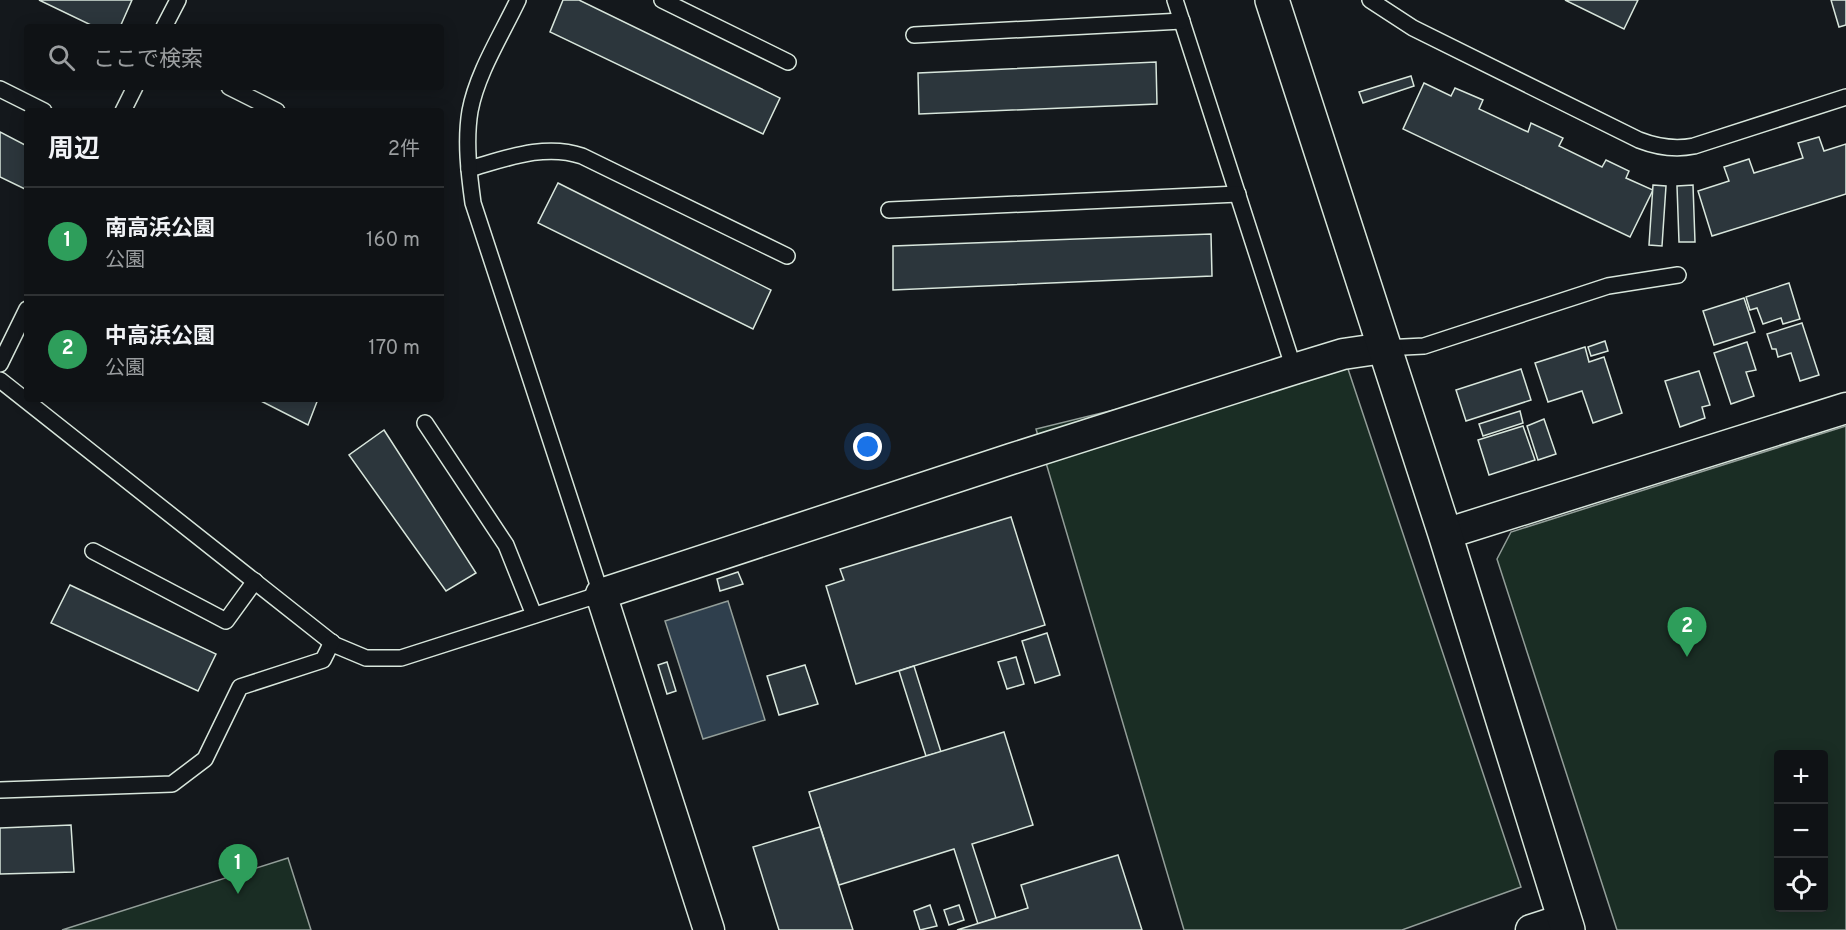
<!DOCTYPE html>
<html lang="ja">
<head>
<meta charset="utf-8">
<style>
	:root { --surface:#0f1215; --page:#1d2022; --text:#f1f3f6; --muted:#9b9ea0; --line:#2f3234; --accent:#d93025 }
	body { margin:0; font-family:Overpass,"Noto Sans JP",sans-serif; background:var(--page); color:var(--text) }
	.controls { position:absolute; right:18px; bottom:18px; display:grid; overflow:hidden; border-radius:6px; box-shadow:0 3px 15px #0003 }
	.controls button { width:54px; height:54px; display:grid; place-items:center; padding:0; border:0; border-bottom:2px solid var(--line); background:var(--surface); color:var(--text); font:30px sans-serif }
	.you { position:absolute; left:868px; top:447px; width:21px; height:21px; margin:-15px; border:4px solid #fff; border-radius:50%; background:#1a73e8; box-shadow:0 0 0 9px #1a73e833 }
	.badge { display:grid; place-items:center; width:39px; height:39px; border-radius:50%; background:var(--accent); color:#fff; font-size:20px; font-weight:700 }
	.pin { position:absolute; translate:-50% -50px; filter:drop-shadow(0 2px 3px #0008) }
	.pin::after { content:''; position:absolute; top:32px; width:21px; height:18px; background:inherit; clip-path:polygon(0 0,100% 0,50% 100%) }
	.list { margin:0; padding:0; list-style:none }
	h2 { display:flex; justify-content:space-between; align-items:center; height:78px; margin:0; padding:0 24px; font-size:26px }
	h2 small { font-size:20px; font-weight:400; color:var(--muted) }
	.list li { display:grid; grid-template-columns:39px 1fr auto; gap:18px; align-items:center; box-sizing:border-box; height:108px; padding:0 24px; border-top:2px solid var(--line) }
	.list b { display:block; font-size:22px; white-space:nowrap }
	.list p { margin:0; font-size:20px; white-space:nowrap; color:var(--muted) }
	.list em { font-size:20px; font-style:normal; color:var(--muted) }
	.icon { flex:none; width:33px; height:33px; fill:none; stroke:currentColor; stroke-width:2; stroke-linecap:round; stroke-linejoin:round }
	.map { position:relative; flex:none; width:1846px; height:930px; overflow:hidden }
	.search { position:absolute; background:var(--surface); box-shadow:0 3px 15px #0003; left:24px; top:24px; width:420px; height:66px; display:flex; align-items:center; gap:15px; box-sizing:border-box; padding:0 21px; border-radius:6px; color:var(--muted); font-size:22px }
	.panel { position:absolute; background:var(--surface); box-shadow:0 3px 15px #0003; left:24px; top:108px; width:420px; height:294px; border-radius:6px }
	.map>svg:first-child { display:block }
	.green { fill:#1a2d24; stroke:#939e99; stroke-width:1.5; fill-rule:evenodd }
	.water { fill:#2f3f4d; stroke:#939e99; stroke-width:1.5 }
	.building { fill:#2c363c; stroke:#d8e6dc; stroke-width:1.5 }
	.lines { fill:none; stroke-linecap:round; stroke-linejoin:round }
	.lane-casing { stroke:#d8e6dc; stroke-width:18 }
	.street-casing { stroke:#d8e6dc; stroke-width:33 }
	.secondary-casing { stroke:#d8e6dc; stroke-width:36 }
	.lane { stroke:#14181c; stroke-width:15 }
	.street { stroke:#14181c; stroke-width:30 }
	.secondary { stroke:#14181c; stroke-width:33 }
</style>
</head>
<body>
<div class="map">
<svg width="1846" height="930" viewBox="0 0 1846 930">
	<rect width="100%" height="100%" fill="#14181c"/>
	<!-- green -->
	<g class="green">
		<polygon points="1343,354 1521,887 1402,930 1184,930 1036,429"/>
		<path d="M 1846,426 L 1846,930 L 1617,930 L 1497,559 L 1511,532 ZM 1824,754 L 1824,908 L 1778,908 L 1778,754 Z"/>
		<polygon points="288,858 311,930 62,930"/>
	</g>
	<!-- water -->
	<polygon class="water" points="728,601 765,720 703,739 665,621"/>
	<!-- building -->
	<g class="building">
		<polygon points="39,0 132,0 120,27 95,27"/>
		<polygon points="563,0 579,0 780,98 763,134 550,32"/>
		<polygon points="1565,0 1638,0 1624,29"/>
		<polygon points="1831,0 1846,0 1846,25 1839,27"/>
		<polygon points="1156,62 1157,104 919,114 918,73"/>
		<polygon points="1411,76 1414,86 1363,103 1359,92"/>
		<polygon points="1424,83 1451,96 1455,88 1483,100 1479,109 1528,132 1531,123 1563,138 1559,146 1602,167 1606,160 1629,171 1626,178 1653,190 1630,237 1403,129"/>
		<polygon points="0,132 27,146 27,190 0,177"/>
		<polygon points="1819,137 1824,151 1846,144 1846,194 1712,236 1698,191 1729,181 1724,167 1749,159 1754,173 1803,158 1798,143"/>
		<polygon points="558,183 771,290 753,329 538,223"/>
		<polygon points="1653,185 1666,186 1662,246 1649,245"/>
		<polygon points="1693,185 1695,242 1679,242 1677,186"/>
		<polygon points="1211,234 1212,276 893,290 893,246"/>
		<polygon points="1789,283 1800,319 1783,324 1781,318 1763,324 1757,308 1750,310 1746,297"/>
		<polygon points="1744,298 1755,332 1714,345 1703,311"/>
		<polygon points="1802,323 1819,375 1800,381 1791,353 1778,357 1776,349 1772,349 1767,334"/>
		<polygon points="1605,341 1608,351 1591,356 1588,347"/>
		<polygon points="1747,342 1756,370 1746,372 1754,396 1731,404 1714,353"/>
		<polygon points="1585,347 1589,362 1604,357 1622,413 1593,423 1582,391 1548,402 1535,363"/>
		<polygon points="1521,369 1531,400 1466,421 1456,390"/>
		<polygon points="1699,371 1710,405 1702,407 1705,418 1680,427 1665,381"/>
		<polygon points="257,399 318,399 308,425"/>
		<polygon points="1520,411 1523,423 1483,436 1479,424"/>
		<polygon points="1544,419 1556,454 1538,460 1527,426"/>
		<polygon points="1523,426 1535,460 1489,475 1478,440"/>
		<polygon points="384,430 476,573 446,591 349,455"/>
		<polygon points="1011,517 1045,625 856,684 826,586 844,580 840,569"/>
		<polygon points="738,572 743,584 720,591 717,579"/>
		<polygon points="70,585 216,654 198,691 51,623"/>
		<polygon points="1047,633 1060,675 1035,683 1022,641"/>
		<polygon points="1016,657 1024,684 1007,689 998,662"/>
		<polygon points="667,662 676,691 667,694 658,665"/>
		<polygon points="805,665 818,704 779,715 767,676"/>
		<polygon points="914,666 941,752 926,756 899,671"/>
		<polygon points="1004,732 1033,825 972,844 996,918 978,924 954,849 839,885 809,792"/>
		<polygon points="71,825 74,872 0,874 0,828"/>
		<polygon points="820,827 853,930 779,930 753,847"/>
		<polygon points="1118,855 1142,930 957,930 1028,908 1021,885"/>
		<polygon points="930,905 937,926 920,930 914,911"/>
		<polygon points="959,905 964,920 949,925 944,910"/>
	</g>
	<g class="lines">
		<defs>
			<g id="lane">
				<polyline points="662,0 788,62"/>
				<polyline points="1175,0 1294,369"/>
				<path d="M 1370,0 L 1413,28 L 1639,140 C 1657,147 1674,150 1694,146 L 1846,97"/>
				<polyline points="164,27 178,0"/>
				<polyline points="914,35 1182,21"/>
				<polyline points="229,87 277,111"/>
				<polyline points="0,89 44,111"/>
				<polyline points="123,111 135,87"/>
				<path d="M 469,169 C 505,159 544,143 582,156 L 787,256"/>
				<polyline points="889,210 1238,194"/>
				<polyline points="1384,348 1424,346 1608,286 1678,275"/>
				<polyline points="0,364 27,309"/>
				<path d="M 0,380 L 335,645 L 366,658 L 401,658 L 601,594 L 473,203 C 469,174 465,141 470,111 C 477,73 502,34 518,0"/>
				<polyline points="425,423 506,545 534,615"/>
				<polyline points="93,551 226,621 255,581"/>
				<polyline points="0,790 172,784 205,759 240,687 323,660 332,642"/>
			</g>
			<g id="street">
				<polyline points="1445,534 1846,408"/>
				<polyline points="709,930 601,594 1011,459 1294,369 1343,354 1384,348"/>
				<polyline points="1531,930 1565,919"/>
			</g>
			<polyline id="secondary" points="1272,0 1445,534 1568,930"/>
		</defs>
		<!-- lane casing -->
		<use href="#lane" class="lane-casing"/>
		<!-- street casing -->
		<use href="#street" class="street-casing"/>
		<!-- secondary casing -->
		<use href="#secondary" class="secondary-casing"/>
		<!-- lane -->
		<use href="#lane" class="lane"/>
		<!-- street -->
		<use href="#street" class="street"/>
		<!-- secondary -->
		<use href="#secondary" class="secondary"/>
	</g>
</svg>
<div class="controls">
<button>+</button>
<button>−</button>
<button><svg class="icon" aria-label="locate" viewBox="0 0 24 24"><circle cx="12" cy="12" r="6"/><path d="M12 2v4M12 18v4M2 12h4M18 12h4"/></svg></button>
</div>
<div class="you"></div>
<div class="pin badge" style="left:238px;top:894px;background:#2e9e5b">1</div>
<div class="pin badge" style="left:1687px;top:657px;background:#2e9e5b">2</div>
<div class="search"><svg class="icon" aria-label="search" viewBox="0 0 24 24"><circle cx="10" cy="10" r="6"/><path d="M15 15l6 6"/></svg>ここで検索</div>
<section class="panel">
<h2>周辺<small>2件</small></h2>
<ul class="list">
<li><span class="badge" style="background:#2e9e5b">1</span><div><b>南高浜公園</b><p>公園</p></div><em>160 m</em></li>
<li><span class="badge" style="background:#2e9e5b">2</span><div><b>中高浜公園</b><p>公園</p></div><em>170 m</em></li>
</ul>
</section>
</div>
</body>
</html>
